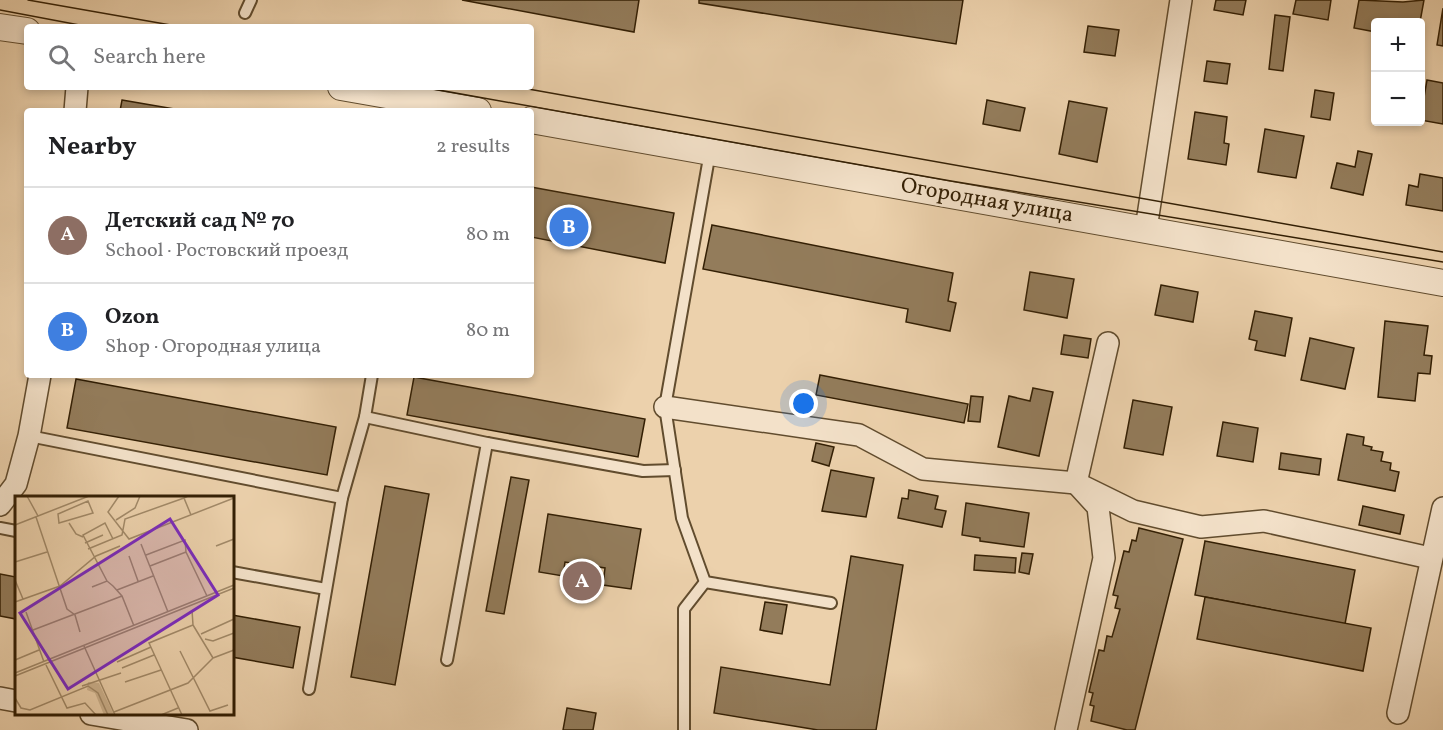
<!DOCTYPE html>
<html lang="en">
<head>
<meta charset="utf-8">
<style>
	:root { --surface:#fff; --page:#f2f2f2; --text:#202124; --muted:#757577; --line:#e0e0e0; --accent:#8f2418 }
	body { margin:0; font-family:Vollkorn,serif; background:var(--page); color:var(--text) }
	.controls { position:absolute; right:18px; top:18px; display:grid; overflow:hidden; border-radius:6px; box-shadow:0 3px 9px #0003 }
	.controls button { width:54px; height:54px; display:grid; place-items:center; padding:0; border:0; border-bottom:2px solid var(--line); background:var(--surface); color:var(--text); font:30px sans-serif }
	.you { position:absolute; left:804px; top:404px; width:21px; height:21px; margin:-15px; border:4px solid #fff; border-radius:50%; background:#1a73e8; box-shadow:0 0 0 9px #1a73e833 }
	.badge { display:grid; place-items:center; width:39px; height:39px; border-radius:50%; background:var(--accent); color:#fff; font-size:20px; font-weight:700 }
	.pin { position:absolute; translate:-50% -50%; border:3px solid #fff; box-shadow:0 2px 6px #0006 }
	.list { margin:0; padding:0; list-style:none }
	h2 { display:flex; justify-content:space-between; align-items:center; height:78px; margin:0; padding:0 24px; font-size:26px }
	h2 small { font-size:20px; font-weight:400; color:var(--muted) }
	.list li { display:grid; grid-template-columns:39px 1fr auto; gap:18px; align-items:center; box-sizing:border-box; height:96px; padding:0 24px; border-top:2px solid var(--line) }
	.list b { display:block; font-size:22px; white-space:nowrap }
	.list p { margin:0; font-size:20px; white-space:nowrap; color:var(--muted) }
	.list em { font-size:20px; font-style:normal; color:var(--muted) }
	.icon { flex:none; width:33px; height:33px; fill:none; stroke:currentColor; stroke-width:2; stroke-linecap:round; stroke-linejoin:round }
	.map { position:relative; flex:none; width:1443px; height:730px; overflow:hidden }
	.search { position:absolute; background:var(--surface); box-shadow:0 3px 9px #0003; left:24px; top:24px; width:510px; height:66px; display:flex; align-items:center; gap:15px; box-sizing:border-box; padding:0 21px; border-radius:6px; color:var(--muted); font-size:22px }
	.panel { position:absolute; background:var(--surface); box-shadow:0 3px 9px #0003; left:24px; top:108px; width:510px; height:270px; border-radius:6px }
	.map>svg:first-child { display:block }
	.building { fill:#937c5b; stroke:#331f04; stroke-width:1.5 }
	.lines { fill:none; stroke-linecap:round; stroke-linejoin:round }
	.service-casing { stroke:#614c2e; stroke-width:14 }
	.minor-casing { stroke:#614c2e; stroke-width:24 }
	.tertiary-casing { stroke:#614c2e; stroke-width:28 }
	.service { stroke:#f3e1c9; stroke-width:10 }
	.minor { stroke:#f3e1c9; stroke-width:21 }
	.tertiary { stroke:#f3e1c9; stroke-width:26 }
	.tram { stroke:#331f04; stroke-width:1.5 }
	.labels { text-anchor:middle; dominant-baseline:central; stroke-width:4.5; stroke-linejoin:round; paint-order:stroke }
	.street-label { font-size:22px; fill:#331f04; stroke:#f3e1c9 }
	.inset-road { fill:none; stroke:#a28a69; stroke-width:1.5 }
	.view { fill:#7b2cbf; fill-opacity:0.15; stroke:#7b2cbf; stroke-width:3 }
	.inset-edge { fill:none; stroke:#331f04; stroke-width:3 }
</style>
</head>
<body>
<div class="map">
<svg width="1443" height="730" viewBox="0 0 1443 730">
	<rect width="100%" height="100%" fill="#ecd1ac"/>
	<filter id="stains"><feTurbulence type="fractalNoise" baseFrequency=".00333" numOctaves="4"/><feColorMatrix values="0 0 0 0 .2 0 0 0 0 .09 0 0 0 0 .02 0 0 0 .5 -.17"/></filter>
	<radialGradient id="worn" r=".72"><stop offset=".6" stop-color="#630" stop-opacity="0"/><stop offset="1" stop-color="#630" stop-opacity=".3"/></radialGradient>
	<!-- building -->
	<g class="building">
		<polygon points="462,0 639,0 634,32"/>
		<polygon points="699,0 963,0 956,44 699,3"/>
		<polygon points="1216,0 1246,0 1243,15 1214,10"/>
		<polygon points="1296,0 1331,0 1328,20 1293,14"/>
		<polygon points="1359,0 1403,2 1424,0 1420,22 1376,22 1376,32 1354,28"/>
		<polygon points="1443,8 1443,46 1437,45"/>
		<polygon points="1275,15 1290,17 1283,71 1269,69"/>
		<polygon points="1088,26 1119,30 1115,56 1084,52"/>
		<polygon points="1207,61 1230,64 1227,84 1204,81"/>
		<polygon points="1427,80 1443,83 1443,124 1420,120"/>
		<polygon points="1315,90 1334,93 1330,120 1311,117"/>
		<polygon points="122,100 186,111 120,111"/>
		<polygon points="987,100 1025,108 1020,131 983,124"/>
		<polygon points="1069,101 1107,108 1097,162 1059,154"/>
		<polygon points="1195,112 1227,117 1224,143 1229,144 1226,165 1188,159"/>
		<polygon points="1265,129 1304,136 1296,178 1258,172"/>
		<polygon points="1358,151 1372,154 1363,195 1331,188 1337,163 1355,167"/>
		<polygon points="1420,174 1443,178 1443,211 1406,205 1409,185 1418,187"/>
		<polygon points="531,187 674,213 665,263 531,237"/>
		<polygon points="712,225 953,273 948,301 956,303 950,331 906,322 908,309 703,269"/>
		<polygon points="1030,272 1074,279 1067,318 1024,310"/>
		<polygon points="1161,285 1198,292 1193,322 1155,315"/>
		<polygon points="1255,311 1292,318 1285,356 1255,350 1257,341 1249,339"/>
		<polygon points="1385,321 1428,326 1424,355 1432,356 1430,374 1418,373 1415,401 1378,397"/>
		<polygon points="1064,335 1091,339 1088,358 1061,354"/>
		<polygon points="1310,338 1354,348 1345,389 1301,380"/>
		<polygon points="820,375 968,404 964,423 816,395"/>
		<polygon points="414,377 645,419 638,457 407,415"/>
		<polygon points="76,379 336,427 327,475 67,428"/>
		<polygon points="1033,388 1053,392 1039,456 998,447 1009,396 1030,401"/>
		<polygon points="971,396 983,397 980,422 968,421"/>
		<polygon points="1133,400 1172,407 1163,455 1124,448"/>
		<polygon points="1223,422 1258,428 1253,462 1217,456"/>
		<polygon points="1347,434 1364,437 1363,445 1372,447 1371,450 1383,452 1381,461 1391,463 1390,470 1399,472 1395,491 1338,480"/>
		<polygon points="816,443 834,447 829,466 812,461"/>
		<polygon points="1281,453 1321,459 1319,475 1279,469"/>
		<polygon points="831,470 874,478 866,517 822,511"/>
		<polygon points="511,477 529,480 504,614 486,611"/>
		<polygon points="385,486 429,494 395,685 351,677"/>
		<polygon points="909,490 938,496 935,509 946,511 942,527 898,518 902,498 908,499"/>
		<polygon points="966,503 1029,513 1024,547 980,541 980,538 962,535"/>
		<polygon points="1363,506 1404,515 1400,534 1359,525"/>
		<polygon points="548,514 641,529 631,589 603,585 605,568 565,562 563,576 539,572"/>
		<polygon points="1139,528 1183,539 1135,730 1127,730 1091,721 1094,706 1090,705 1093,693 1089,692 1099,650 1104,651 1107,636 1112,637 1120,609 1115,608 1118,596 1113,595 1124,551 1129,552 1132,540 1136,541"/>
		<polygon points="1205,541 1355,570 1345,624 1195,595"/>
		<polygon points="1022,553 1033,554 1029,574 1019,572"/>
		<polygon points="975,555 1016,558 1015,573 974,570"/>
		<polygon points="851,556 903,565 876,730 818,730 714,713 721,667 830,685"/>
		<polygon points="0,574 16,577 16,619 0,616"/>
		<polygon points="1205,597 1371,628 1363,671 1197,639"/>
		<polygon points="765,602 787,605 782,634 760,630"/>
		<polygon points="232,615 300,627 293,668 232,657"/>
		<polygon points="567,708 596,713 593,730 563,730"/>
	</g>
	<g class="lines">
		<defs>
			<g id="service">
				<polyline points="245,13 251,0"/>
				<polyline points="710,152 665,407 682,518 705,582 831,603"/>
				<polyline points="365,417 487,443 643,471 675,470"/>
				<polyline points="29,436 342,498"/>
				<polyline points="0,528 16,531"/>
				<polyline points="232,572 326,589"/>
				<polyline points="447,660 487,443"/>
				<polyline points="309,689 342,498 365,417 372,375"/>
				<polyline points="684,730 684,609 705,582"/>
			</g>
			<g id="minor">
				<polyline points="75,111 77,87"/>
				<polyline points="1146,229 1181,0"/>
				<polyline points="665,407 859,435 923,469 1076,483 1133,511 1201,527 1264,521 1430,558"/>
				<polyline points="0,505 16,484 29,436 40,375"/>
				<polyline points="0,698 16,701"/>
				<polyline points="1398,713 1443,508"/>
				<polyline points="91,714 187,730"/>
				<polyline points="1066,730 1104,558 1098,507 1076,483 1108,343"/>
			</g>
			<g id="tertiary">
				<polyline points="0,27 27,31"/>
				<polyline points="341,87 478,111"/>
				<polyline points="531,120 1443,283"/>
			</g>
		</defs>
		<!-- service casing -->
		<use href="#service" class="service-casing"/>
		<!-- minor casing -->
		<use href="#minor" class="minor-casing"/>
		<!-- tertiary casing -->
		<use href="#tertiary" class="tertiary-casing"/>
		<!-- service -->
		<use href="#service" class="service"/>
		<!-- minor -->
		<use href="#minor" class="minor"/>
		<!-- tertiary -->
		<use href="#tertiary" class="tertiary"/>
		<!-- tram -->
		<g class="tram">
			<polyline points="28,0 182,27"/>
			<polyline points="0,10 90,27"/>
			<polyline points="422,87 951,181 1443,262"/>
			<polyline points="517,87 1443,252"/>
		</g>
	</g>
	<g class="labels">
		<!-- street labels -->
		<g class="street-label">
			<text transform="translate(987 201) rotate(10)">Огородная улица</text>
		</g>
	</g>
	<!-- overview -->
	<g transform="translate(15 496)">
		<rect width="219" height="219" fill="#ecd1ac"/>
		<path d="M 73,186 L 84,187 L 99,219 L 89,219 L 80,197 L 72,194 Z" fill="#cdb38f"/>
		<path class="inset-road" d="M 12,0 L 23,20M 104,0 L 93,16 L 114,43 L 219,2M 173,0 L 169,2 L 176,19M 73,5 L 78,17 L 44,27 L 43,18 ZM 21,21 L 52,113 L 60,119 L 65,136M 101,24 L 120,12 L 125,0M 54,27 L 61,38 L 68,41M 0,29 L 74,0M 70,47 L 88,39M 126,48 L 153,116M 201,50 L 219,43M 73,53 L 107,39 L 110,23 L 169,2M 131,59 L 170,44 L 171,56 L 192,100M 114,60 L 123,85M 0,66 L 32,56M 135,70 L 171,56M 0,84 L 8,103M 92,85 L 68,39 L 90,27 L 98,43M 77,91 L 92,85 L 98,90 L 107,100 L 119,130M 102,94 L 138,80M 0,106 L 45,90 L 81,60 L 105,50M 11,116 L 29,166M 178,129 L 198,162 L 219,154M 18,134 L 107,100M 186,138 L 219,123M 190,143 L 198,145 L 219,137M 69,150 L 100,219M 165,155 L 195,215 L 213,209M 0,164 L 24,154M 102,166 L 136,151M 31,169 L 52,212 L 70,207 L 81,219M 107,172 L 139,159M 0,177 L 219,89M 0,180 L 219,92M 110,186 L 146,174M 67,190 L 106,177M 0,202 L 6,212 L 15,214 L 73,190 L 83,197 L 93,219M 99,216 L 173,187 L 198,162M 146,219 L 163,212M 167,219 L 134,147 L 178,129 L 177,114"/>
		<path class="view" d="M 155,23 L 203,99 L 53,193 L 5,117 Z"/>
		<rect width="219" height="219" class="inset-edge"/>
	</g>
	<rect width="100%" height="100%" filter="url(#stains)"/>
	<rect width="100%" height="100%" fill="url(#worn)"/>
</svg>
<div class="controls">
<button>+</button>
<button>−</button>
</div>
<div class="you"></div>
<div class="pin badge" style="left:582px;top:581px;background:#8d6e63">A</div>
<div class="pin badge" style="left:569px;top:227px;background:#3f7fe0">B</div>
<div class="search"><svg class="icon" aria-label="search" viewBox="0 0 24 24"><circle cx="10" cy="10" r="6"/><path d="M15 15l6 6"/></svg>Search here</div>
<section class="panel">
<h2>Nearby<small>2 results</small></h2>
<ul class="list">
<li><span class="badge" style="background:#8d6e63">A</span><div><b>Детский сад № 70</b><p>School · Ростовский проезд</p></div><em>80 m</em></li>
<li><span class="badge" style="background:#3f7fe0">B</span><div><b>Ozon</b><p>Shop · Огородная улица</p></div><em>80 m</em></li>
</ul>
</section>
</div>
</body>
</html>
